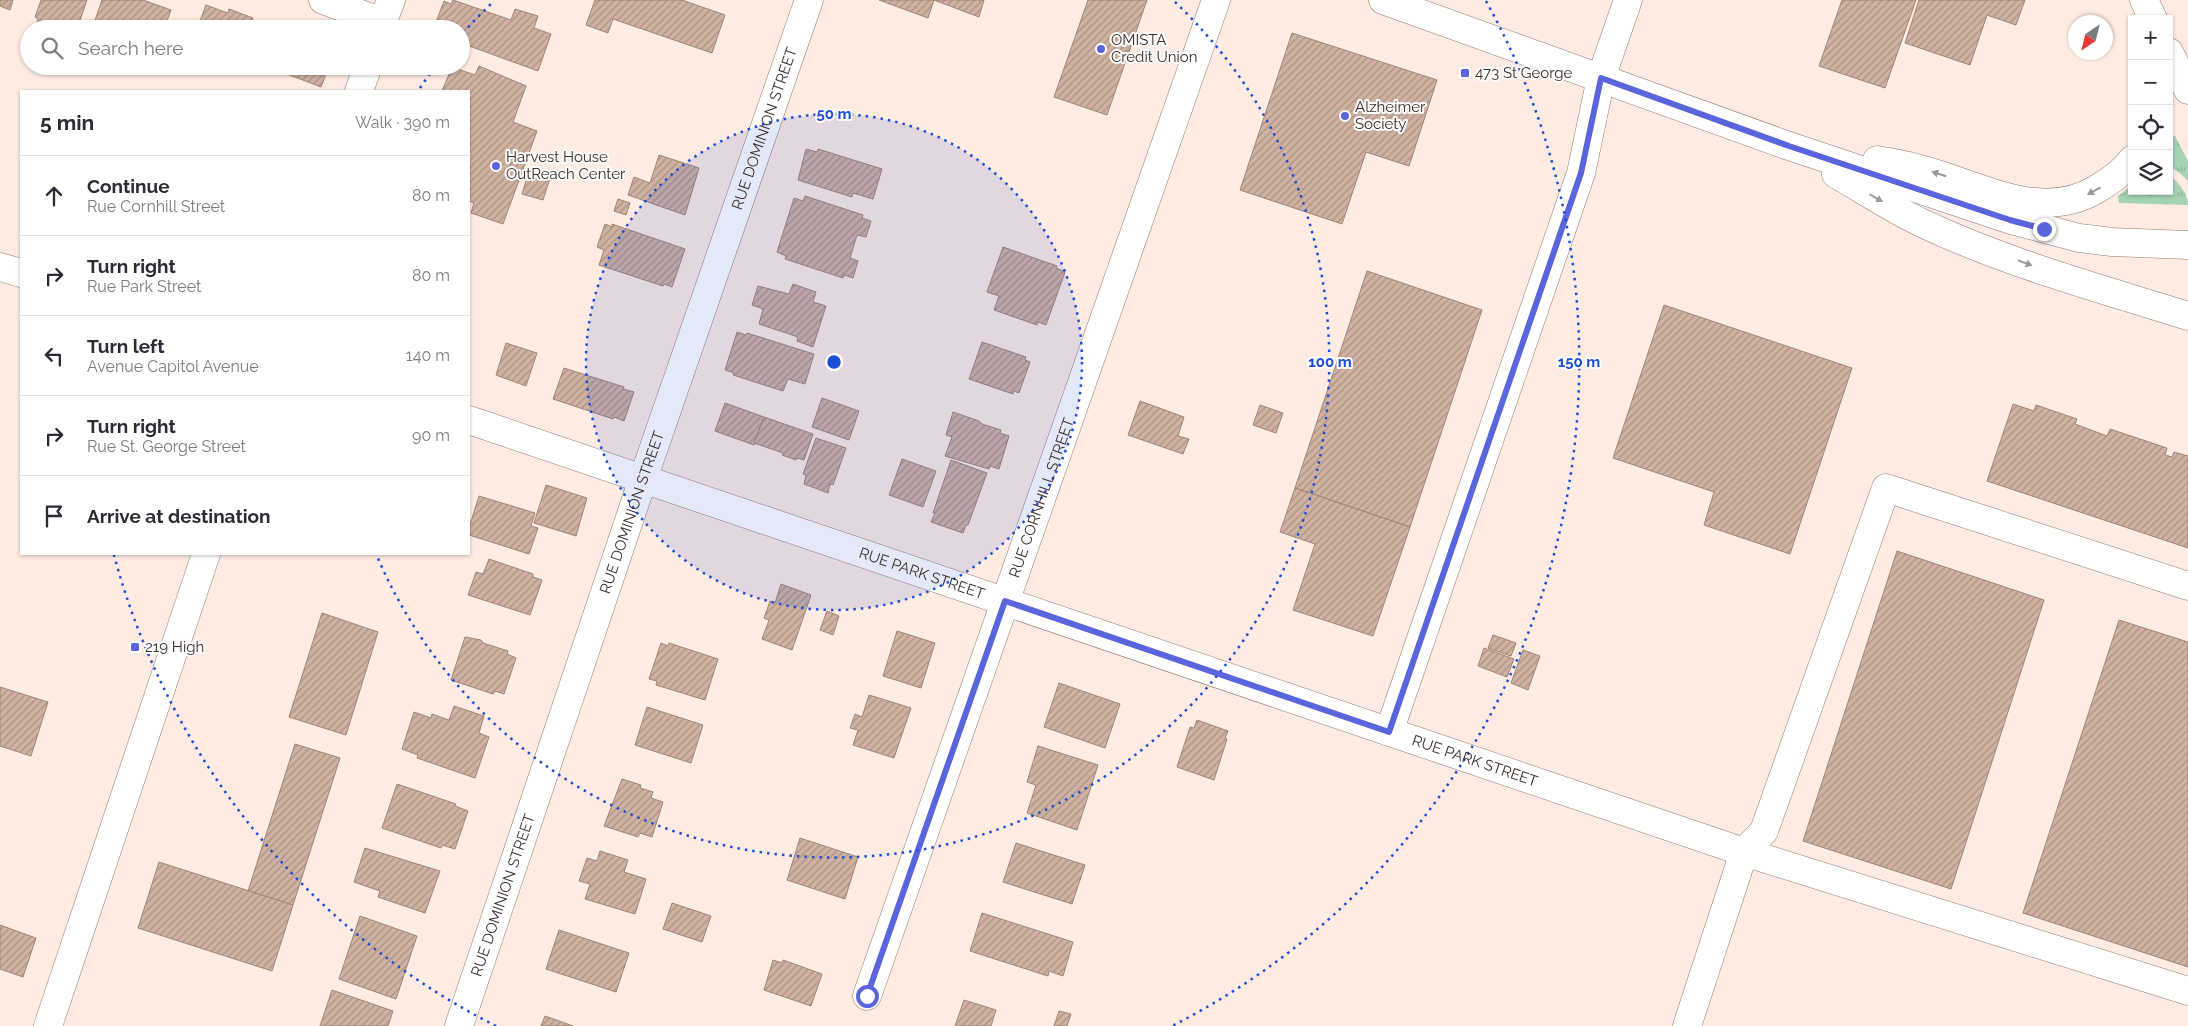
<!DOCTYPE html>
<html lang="en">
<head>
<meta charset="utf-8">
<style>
	:root { --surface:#fff; --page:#f2f2f3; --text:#2b2b33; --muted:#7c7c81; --line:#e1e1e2 }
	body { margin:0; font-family:Raleway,sans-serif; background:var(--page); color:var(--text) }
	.controls { position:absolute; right:15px; top:15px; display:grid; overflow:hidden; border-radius:0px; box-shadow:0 1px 4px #0004 }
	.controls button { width:45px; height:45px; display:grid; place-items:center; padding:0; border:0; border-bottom:1px solid var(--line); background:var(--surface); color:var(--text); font:25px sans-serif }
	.compass { position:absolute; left:2068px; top:15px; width:45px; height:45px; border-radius:50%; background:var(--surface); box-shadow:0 1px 4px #0004; rotate:215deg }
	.stop { position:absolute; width:15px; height:15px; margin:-11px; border:4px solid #5a65dc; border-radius:50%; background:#fff }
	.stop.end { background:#5a65dc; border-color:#fff; box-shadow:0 1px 5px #0008 }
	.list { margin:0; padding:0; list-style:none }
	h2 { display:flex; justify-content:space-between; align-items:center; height:65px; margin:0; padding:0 20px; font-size:21px }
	h2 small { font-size:16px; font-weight:400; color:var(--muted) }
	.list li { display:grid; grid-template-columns:32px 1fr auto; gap:15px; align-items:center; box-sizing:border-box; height:80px; padding:0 20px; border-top:1px solid var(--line) }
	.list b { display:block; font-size:19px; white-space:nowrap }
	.list p { margin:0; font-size:16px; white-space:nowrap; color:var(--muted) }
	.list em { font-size:16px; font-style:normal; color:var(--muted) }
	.icon { flex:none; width:28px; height:28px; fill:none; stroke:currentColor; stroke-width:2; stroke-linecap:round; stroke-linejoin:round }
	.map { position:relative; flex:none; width:2188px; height:1026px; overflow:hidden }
	.search { position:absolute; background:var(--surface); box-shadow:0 1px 4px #0004; left:20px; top:20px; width:450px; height:55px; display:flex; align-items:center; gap:12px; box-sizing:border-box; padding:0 18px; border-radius:28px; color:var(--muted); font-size:19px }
	.panel { position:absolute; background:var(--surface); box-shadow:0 1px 4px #0004; left:20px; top:90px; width:450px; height:465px; border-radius:0px }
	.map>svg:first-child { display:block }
	.grass { fill:url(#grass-tufts) }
	.building { fill:url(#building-hatch); stroke:#a08475 }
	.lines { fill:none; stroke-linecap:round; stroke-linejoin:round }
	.minor-casing { stroke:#977a6c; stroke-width:29 }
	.major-casing { stroke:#977a6c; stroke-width:29 }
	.minor { stroke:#fff; stroke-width:28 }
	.major { stroke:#fff; stroke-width:28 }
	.oneway { fill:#9c9694 }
	.route { stroke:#5a65dc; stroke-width:6 }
	.ring { fill:none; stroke:#1d4ed8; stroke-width:2.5; stroke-dasharray:2.5 5 }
	.poi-dot { fill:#5a65dc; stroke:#fcfcfc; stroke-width:2 }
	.labels { text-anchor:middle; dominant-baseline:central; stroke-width:4; stroke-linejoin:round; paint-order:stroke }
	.poi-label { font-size:15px; fill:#3a2e28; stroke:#fcfcfc; text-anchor:start }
	.street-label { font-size:15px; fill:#3a2e28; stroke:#fcfcfc }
	.centre { fill:#1d4ed8; stroke:#fcfcfc; stroke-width:2.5 }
	.ring-label { font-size:15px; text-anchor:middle; font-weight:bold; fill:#1d4ed8; stroke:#fcfcfc; stroke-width:4; stroke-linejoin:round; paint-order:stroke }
</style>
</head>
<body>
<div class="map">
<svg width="2188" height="1026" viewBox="0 0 2188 1026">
	<defs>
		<pattern id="grass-tufts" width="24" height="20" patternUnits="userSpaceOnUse" patternTransform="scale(1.25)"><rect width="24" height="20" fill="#a5d4b3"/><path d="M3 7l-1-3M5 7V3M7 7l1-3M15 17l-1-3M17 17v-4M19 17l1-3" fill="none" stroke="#8fb69a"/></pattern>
		<pattern id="building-hatch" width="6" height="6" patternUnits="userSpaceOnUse" patternTransform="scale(1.25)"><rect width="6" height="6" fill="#d0b2a3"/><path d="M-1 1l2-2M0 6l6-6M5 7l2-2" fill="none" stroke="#aa9185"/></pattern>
	</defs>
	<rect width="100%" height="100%" fill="#feebe1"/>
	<!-- grass -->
	<g class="grass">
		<polygon points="2169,136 2175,136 2188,161 2188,181 2181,174 2169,166"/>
		<path d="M 2169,175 C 2178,181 2188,194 2188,205 L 2119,203 L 2118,196 L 2132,185 L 2132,191 L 2169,191 Z"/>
	</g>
	<!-- building -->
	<g class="building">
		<polygon points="0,0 13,0 10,10 0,6"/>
		<polygon points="41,0 87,0 77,29 67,29 58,26 57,29 35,29 38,19 35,17"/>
		<polygon points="102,0 143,0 171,10 164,29 92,29"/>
		<polygon points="453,0 511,20 515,9 538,16 534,28 551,34 538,71 461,43 461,29 443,29 444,25 436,22 444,1 451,4"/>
		<polygon points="595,0 682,0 725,15 712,53 613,19 608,33 586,25"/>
		<polygon points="879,0 984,0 979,17 934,0 928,18"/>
		<polygon points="1088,0 1147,0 1107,115 1054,97"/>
		<polygon points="1842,0 1916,0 1885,88 1819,66"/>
		<polygon points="1919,0 2025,0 2016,25 1987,15 1970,65 1905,43"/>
		<polygon points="206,5 228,13 229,9 253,18 251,24 255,26 254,29 197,29"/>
		<polygon points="1292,33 1437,80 1409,166 1366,152 1342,224 1240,190"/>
		<polygon points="266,66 329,66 321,87"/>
		<polygon points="479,66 526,86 513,122 537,131 503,224 471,213 474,203 469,201 469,91 442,91 452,67 475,75"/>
		<polygon points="806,149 817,152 818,149 882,169 873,199 853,193 852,197 798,180"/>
		<polygon points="659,155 699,168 685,215 628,195 634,177 650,183"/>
		<polygon points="529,171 550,178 543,200 522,194"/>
		<polygon points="805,196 863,215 862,218 871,221 866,237 857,235 850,258 858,261 853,278 844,275 843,278 785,259 786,256 777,252 794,198 803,201"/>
		<polygon points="618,199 630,203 626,215 614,211"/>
		<polygon points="605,224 612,227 612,224 685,249 672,287 664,284 663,286 599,265 604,250 597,247"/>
		<polygon points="1003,247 1057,266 1056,268 1065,272 1046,325 1038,322 1037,325 994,310 999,296 987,292"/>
		<polygon points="1367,271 1482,310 1410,527 1295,488"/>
		<polygon points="793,284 816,292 813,302 826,306 813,347 797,341 798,337 759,324 763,309 752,305 758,286 789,294"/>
		<polygon points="1664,305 1852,368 1790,554 1704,525 1714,492 1613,458"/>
		<polygon points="737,332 746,335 747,333 814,354 805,384 788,379 783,391 733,375 734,373 725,370"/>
		<polygon points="982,342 1026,357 1025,360 1030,362 1019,393 1014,391 1013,394 969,379"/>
		<polygon points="506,343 537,353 526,386 496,375"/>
		<polygon points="564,368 624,387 623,389 634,392 624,421 614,417 613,419 553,399"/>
		<polygon points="822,398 859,411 849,440 812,427"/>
		<polygon points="1140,401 1184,417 1178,436 1189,439 1183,454 1128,435"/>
		<polygon points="725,403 764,417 754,445 715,431"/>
		<polygon points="2013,404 2034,411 2036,405 2077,419 2075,424 2107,436 2110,429 2167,448 2165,455 2172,457 2174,452 2188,456 2188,548 1987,481"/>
		<polygon points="1260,405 1283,413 1276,433 1253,425"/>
		<polygon points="953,412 979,421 982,424 1001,430 1000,433 1009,436 999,469 990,466 989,469 945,456 952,437 946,435"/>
		<polygon points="764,417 813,434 804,460 797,458 796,460 782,455 783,453 754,443"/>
		<polygon points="816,438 846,448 833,485 830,484 828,493 804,484 806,475 803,474"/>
		<polygon points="902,459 936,471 923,507 889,495"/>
		<polygon points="951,460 987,473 968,525 966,525 963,533 931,522 935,513 933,513"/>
		<polygon points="546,485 587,498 576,536 534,523"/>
		<polygon points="1295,488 1410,527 1373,636 1293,610 1315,544 1280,532"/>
		<polygon points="479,496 535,513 531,526 538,528 529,554 469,535 469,528"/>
		<polygon points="1897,551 2044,600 1951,889 1803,841"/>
		<polygon points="489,559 533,574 533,577 542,580 530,615 468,595 476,572 483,574"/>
		<polygon points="781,584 811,595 792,650 762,639 769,620 764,618 770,601 775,603"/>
		<polygon points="827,611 839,616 833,635 820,630"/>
		<polygon points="322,613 378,632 346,735 289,717"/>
		<polygon points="2119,620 2188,642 2188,967 2023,913"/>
		<polygon points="897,631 935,643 921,688 883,676"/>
		<polygon points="1493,635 1516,643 1511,656 1488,648"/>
		<polygon points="465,637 481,640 483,643 508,651 507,654 516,658 504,694 495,691 493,694 451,680"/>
		<polygon points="661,643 668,646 669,643 718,659 705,700 656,685 657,681 649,679"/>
		<polygon points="1484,648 1514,659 1507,677 1478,666"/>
		<polygon points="1523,650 1540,656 1528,690 1511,683"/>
		<polygon points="1059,683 1120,704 1105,748 1044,727"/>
		<polygon points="0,687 48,702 31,756 0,746"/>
		<polygon points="869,695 911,708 894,758 853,745 858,730 850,728 855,714 862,717"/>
		<polygon points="454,706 484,716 479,733 489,737 475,778 417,758 418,755 402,749 414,712 431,718 432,714 449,720"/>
		<polygon points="647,707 703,725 691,763 635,745"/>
		<polygon points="1197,720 1228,731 1225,738 1227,739 1214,780 1177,767 1190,727 1194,728"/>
		<polygon points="295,744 340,758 293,905 248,891"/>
		<polygon points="1038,746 1098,765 1077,830 1027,813 1036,785 1027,782"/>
		<polygon points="622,779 641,785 640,788 653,792 651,798 663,802 652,837 640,833 638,837 604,826"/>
		<polygon points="397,784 456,804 455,806 468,811 455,849 442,845 441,848 382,828"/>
		<polygon points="800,838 858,857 845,899 787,880"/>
		<polygon points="1016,843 1085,865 1072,904 1003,882"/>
		<polygon points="365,848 440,871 425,913 378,897 380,891 354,882"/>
		<polygon points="600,851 628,860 624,872 646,879 635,914 585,899 590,884 579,881 587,858 597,861"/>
		<polygon points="159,862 293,905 272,971 138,928"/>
		<polygon points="672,903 711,916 702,942 663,929"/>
		<polygon points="982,913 1073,942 1063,976 1049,971 1048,976 970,951"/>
		<polygon points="360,916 417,936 396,999 339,979"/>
		<polygon points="0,925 36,938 23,977 0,969"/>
		<polygon points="559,930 629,953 616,992 546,969"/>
		<polygon points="773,960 782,963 783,960 822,974 811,1006 764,990"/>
		<polygon points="332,990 393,1011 388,1026 320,1026"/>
		<polygon points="964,1000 996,1010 991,1026 955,1026"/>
		<polygon points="1059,1011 1071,1014 1067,1026 1054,1026"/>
		<polygon points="545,1016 573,1026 541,1026"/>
	</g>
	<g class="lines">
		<defs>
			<g id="minor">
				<polyline points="323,0 382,22"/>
				<polyline points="380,29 391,0"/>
				<polyline points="359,91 368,66"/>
				<polyline points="0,267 21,273"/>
				<path id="s1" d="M 469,420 L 1744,852 L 2188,991"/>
				<polyline points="1389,732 1581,173 1601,78 1628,0"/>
				<path id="s2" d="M 867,996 L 1216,0"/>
				<polyline points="48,1026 206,554"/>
				<path id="s3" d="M 459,1026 L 643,479 L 809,0"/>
				<polyline points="1687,1026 1744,852 1764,831 1886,488 2188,586"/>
			</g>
			<g id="major">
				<polyline points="1383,0 1789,146 2011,220 2079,238 2112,242 2188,245"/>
				<polyline points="2144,0 2153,19"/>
				<polyline points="2169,52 2188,90"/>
				<path d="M 1877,160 C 1898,163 1920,168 1940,175 C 1991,191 2046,220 2097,189 C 2110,181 2122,173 2132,160"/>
				<path d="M 1836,174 C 1864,190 1892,209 1922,223 C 2006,263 2099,288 2188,316"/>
			</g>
		</defs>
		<!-- minor casing -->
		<use href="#minor" class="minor-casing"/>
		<!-- major casing -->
		<use href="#major" class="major-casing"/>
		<!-- minor -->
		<use href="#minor" class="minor"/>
		<!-- major -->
		<use href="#major" class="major"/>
	</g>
	<!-- one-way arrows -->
	<defs><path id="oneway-solid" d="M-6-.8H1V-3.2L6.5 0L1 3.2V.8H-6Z" transform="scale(1.25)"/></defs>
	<g class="oneway">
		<use href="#oneway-solid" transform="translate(1939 174) rotate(-163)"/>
		<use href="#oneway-solid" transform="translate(2094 191) rotate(151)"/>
		<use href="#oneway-solid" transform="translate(1876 198) rotate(30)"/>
		<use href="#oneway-solid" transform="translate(2025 263) rotate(20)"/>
	</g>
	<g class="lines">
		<!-- route -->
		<polyline class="route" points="867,996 1005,601 1389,732 1581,173 1601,78 1789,146 2010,220 2044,229"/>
	</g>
	<!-- distance rings -->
	<circle cx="834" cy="362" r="248" fill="#1d4ed8" fill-opacity=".12"/>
	<g class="ring">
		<circle cx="834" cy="362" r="248"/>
		<path d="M420 88A496 496 0 0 1 435 67M463 33A496 496 0 0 1 493 2M1175 2A496 496 0 1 1 377 556"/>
		<path d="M496 1026A745 745 0 0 1 114 555M1486 1A745 745 0 0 1 1172 1026"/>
	</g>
	<!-- markers -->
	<g class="poi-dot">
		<circle cx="1101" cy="49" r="5"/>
		<rect x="1460" y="68" width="10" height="10" rx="2.5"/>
		<circle cx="1345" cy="116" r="5"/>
		<circle cx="496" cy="166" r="5"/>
		<rect x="130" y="642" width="10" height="10" rx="2.5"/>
	</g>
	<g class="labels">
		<!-- poi labels -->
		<g class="poi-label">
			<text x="1111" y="40">OMISTA<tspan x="1111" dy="17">Credit Union</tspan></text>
			<text x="1475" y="73">473 St George</text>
			<text x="1355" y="107">Alzheimer<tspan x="1355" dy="17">Society</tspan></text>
			<text x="506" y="157">Harvest House<tspan x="506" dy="17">OutReach Center</tspan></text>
			<text x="145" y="647">219 High</text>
		</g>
		<!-- street labels -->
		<g class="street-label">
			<text stroke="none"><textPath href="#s3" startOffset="948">RUE DOMINION STREET</textPath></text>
			<text stroke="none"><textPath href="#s2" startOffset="528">RUE CORNHILL STREET</textPath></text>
			<text stroke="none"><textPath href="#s3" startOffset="542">RUE DOMINION STREET</textPath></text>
			<text stroke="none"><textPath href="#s1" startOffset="478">RUE PARK STREET</textPath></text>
			<text stroke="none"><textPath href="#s1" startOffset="1062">RUE PARK STREET</textPath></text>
			<text stroke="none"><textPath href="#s3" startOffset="138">RUE DOMINION STREET</textPath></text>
		</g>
	</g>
	<circle cx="834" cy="362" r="8" class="centre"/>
	<g class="ring-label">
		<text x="834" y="119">50 m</text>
		<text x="1330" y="367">100 m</text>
		<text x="1579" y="367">150 m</text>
	</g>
</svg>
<div class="controls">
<button>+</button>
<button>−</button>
<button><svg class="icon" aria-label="locate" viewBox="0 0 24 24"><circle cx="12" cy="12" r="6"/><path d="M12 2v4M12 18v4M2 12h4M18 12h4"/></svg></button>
<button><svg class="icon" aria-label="layers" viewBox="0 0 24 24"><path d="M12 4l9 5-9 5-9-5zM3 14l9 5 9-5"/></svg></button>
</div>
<svg class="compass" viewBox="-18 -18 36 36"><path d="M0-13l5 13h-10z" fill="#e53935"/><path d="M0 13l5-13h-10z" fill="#7c7c81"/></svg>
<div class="stop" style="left:867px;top:996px"></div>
<div class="stop end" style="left:2044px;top:229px"></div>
<div class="search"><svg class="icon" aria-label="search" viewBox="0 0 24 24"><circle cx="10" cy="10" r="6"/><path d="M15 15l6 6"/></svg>Search here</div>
<section class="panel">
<h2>5 min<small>Walk · 390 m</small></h2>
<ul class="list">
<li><svg class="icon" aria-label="ahead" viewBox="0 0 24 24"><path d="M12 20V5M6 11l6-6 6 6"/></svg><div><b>Continue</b><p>Rue Cornhill Street</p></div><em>80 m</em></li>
<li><svg class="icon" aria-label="right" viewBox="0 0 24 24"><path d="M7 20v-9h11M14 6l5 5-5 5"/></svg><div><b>Turn right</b><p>Rue Park Street</p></div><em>80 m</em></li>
<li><svg class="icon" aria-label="left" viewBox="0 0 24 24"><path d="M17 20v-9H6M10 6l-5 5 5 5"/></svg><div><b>Turn left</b><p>Avenue Capitol Avenue</p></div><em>140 m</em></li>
<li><svg class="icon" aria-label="right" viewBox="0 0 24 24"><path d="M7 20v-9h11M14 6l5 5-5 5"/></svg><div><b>Turn right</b><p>Rue St. George Street</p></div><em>90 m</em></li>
<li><svg class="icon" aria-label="arrive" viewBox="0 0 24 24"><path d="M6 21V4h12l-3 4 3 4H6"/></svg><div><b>Arrive at destination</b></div></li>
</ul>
</section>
</div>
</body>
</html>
